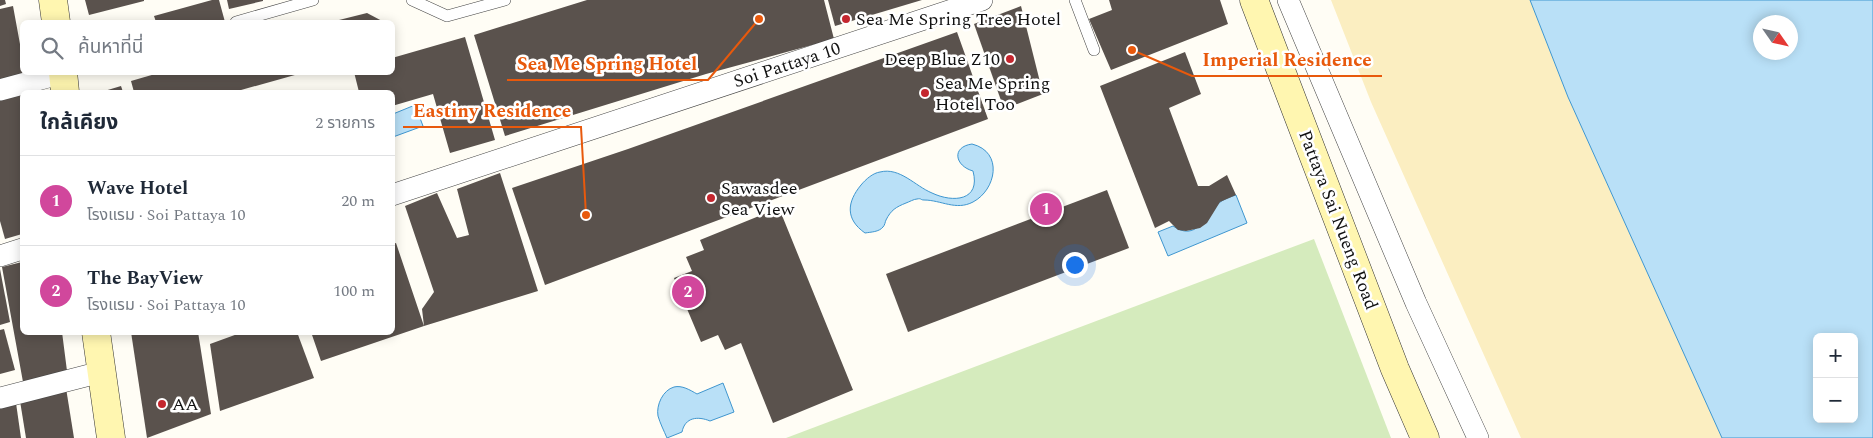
<!DOCTYPE html>
<html lang="th">
<head>
<meta charset="utf-8">
<style>
	:root { --surface:#fff; --page:#f2f2f3; --text:#1f2937; --muted:#747a83; --line:#e0e1e3; --accent:#0f766e }
	body { margin:0; font-family:Spectral,"Noto Sans Thai",serif; background:var(--page); color:var(--text) }
	.controls { position:absolute; right:15px; bottom:15px; display:grid; overflow:hidden; border-radius:8px; box-shadow:0 2px 12px #0003 }
	.controls button { width:45px; height:45px; display:grid; place-items:center; padding:0; border:0; border-bottom:1px solid var(--line); background:var(--surface); color:var(--text); font:25px sans-serif }
	.compass { position:absolute; left:1753px; top:15px; width:45px; height:45px; border-radius:50%; background:var(--surface); box-shadow:0 2px 12px #0003; rotate:124deg }
	.you { position:absolute; left:1074px; top:264px; width:18px; height:18px; margin:-12px; border:4px solid #fff; border-radius:50%; background:#1a73e8; box-shadow:0 0 0 8px #1a73e833 }
	.badge { display:grid; place-items:center; width:32px; height:32px; border-radius:50%; background:var(--accent); color:#fff; font-size:16px; font-weight:700 }
	.pin { position:absolute; translate:-50% -50%; border:2px solid #fff; box-shadow:0 1px 5px #0006 }
	.list { margin:0; padding:0; list-style:none }
	h2 { display:flex; justify-content:space-between; align-items:center; height:65px; margin:0; padding:0 20px; font-size:21px }
	h2 small { font-size:16px; font-weight:400; color:var(--muted) }
	.list li { display:grid; grid-template-columns:32px 1fr auto; gap:15px; align-items:center; box-sizing:border-box; height:90px; padding:0 20px; border-top:1px solid var(--line) }
	.list b { display:block; font-size:19px; white-space:nowrap }
	.list p { margin:0; font-size:16px; white-space:nowrap; color:var(--muted) }
	.list em { font-size:16px; font-style:normal; color:var(--muted) }
	.icon { flex:none; width:28px; height:28px; fill:none; stroke:currentColor; stroke-width:2; stroke-linecap:round; stroke-linejoin:round }
	.map { position:relative; flex:none; width:1873px; height:438px; overflow:hidden }
	.search { position:absolute; background:var(--surface); box-shadow:0 2px 12px #0003; left:20px; top:20px; width:375px; height:55px; display:flex; align-items:center; gap:12px; box-sizing:border-box; padding:0 18px; border-radius:8px; color:var(--muted); font-size:19px }
	.panel { position:absolute; background:var(--surface); box-shadow:0 2px 12px #0003; left:20px; top:90px; width:375px; height:245px; border-radius:8px }
	.map>svg:first-child { display:block }
	.green { fill:#d5ebbd }
	.sand { fill:#fbeec1 }
	.water { fill:#b9e0f7; stroke:#3f96cf; fill-rule:evenodd }
	.building { fill:#5a524d }
	.lines { fill:none; stroke-linecap:round; stroke-linejoin:round }
	.lane-casing { stroke:#444; stroke-width:12 }
	.street-casing { stroke:#444; stroke-width:22 }
	.secondary-casing { stroke:#333; stroke-width:29 }
	.lane { stroke:#fff; stroke-width:11 }
	.street { stroke:#fff; stroke-width:21 }
	.secondary { stroke:#fff6b0; stroke-width:28 }
	.poi-dot { fill:#c4262e; stroke:#fff; stroke-width:2 }
	.labels { text-anchor:middle; dominant-baseline:central; stroke-width:5; stroke-linejoin:round; paint-order:stroke }
	.poi-label { font-size:18px; fill:#111; stroke:#fff; text-anchor:start }
	.street-label { font-size:18px; fill:#111; stroke:#fff }
	.leader { fill:none; stroke:#e8590c; stroke-width:2 }
	.callout-dot { fill:#e8590c; stroke:#fff; stroke-width:2 }
	.callout-label { font-size:19px; text-anchor:middle; font-weight:bold; fill:#e8590c; stroke:#fff; stroke-width:5; stroke-linejoin:round; paint-order:stroke }
</style>
</head>
<body>
<div class="map">
<svg width="1873" height="438" viewBox="0 0 1873 438">
	<rect width="100%" height="100%" fill="#fffdf5"/>
	<!-- green -->
	<polygon class="green" points="1314,239 1391,438 786,438"/>
	<!-- sand -->
	<polygon class="sand" points="1331,0 1530,0 1568,97 1722,438 1521,438 1371,102"/>
	<!-- water -->
	<g class="water">
		<path d="M 1530,0 L 1873,0 L 1873,438 L 1722,438 L 1568,97 ZM 1760,22 L 1790,22 L 1790,52 L 1760,52 ZM 1817,337 L 1854,337 L 1854,419 L 1817,419 Z"/>
		<polygon points="415,105 423,126 393,137 393,114"/>
		<path d="M 972,144 C 1004,152 996,190 973,202 C 956,211 941,200 924,200 C 920,200 922,198 917,199 C 914,199 909,202 906,203 C 896,207 891,210 886,220 C 885,222 885,225 883,227 C 879,232 871,232 865,233 C 845,219 847,202 861,185 C 866,179 873,173 880,172 C 900,167 915,186 932,193 C 953,203 981,201 973,171 C 955,166 951,147 972,144 Z"/>
		<path d="M 1236,195 L 1247,223 L 1168,256 L 1158,232 L 1173,226 C 1196,242 1205,217 1218,204 C 1223,199 1230,197 1236,195 Z"/>
		<path d="M 723,383 L 734,412 L 710,421 C 698,416 685,417 682,432 L 667,438 C 664,431 660,423 658,416 C 656,405 663,390 674,387 C 682,385 690,390 697,394 Z"/>
	</g>
	<!-- building -->
	<g class="building">
		<polygon points="0,0 5,0 6,4 0,6"/>
		<polygon points="85,0 144,0 144,1 89,15"/>
		<polygon points="212,0 219,0 225,22 156,22 154,16"/>
		<polygon points="227,0 263,0 263,1 229,9"/>
		<polygon points="587,0 824,0 834,39 706,74 505,136 474,35"/>
		<polygon points="828,0 922,0 835,26"/>
		<polygon points="1109,0 1220,0 1228,24 1111,70 1089,19 1112,10"/>
		<polygon points="13,6 22,55 22,72 26,72 0,82 0,9"/>
		<polygon points="1021,6 1043,94 1004,109 974,24"/>
		<polygon points="367,13 384,22 331,22"/>
		<polygon points="957,32 988,119 545,285 512,188 628,149"/>
		<polygon points="465,37 495,140 450,153 433,94 392,106 392,92 359,92 354,72 392,72 392,58"/>
		<polygon points="1185,52 1201,94 1169,108 1198,186 1209,186 1227,175 1236,195 1220,202 1207,223 1200,228 1186,231 1178,230 1169,221 1155,228 1100,86"/>
		<polygon points="162,72 302,72 302,73 234,92 134,92 131,81"/>
		<polygon points="121,86 123,92 101,92"/>
		<polygon points="20,93 22,106 22,234 5,239 0,221 0,99"/>
		<polygon points="500,173 538,291 424,326 321,361 311,332 392,332 392,244 396,243 424,326 422,309 434,292 405,206 437,193 457,238 469,235 457,189"/>
		<polygon points="1107,190 1129,248 908,332 886,274"/>
		<polygon points="779,208 853,390 773,423 741,343 725,350 718,335 701,342 674,278 692,271 686,257 704,250 700,240"/>
		<polygon points="22,262 22,332 62,332 67,371 23,382 2,267"/>
		<polygon points="0,269 10,322 0,325"/>
		<polygon points="4,329 15,370 0,374 0,330"/>
		<polygon points="131,332 198,332 211,414 147,438"/>
		<polygon points="243,332 297,332 314,378 220,411 210,344"/>
		<polygon points="66,388 74,438 26,438 20,401"/>
		<polygon points="16,403 21,438 0,438 0,407"/>
	</g>
	<g class="lines">
		<defs>
			<g id="lane">
				<polyline points="412,0 447,16 505,0"/>
				<polyline points="1075,0 1094,50"/>
				<polyline points="236,22 313,0"/>
			</g>
			<g id="street">
				<polyline points="1288,0 1416,303 1478,438"/>
				<polyline points="0,90 63,73"/>
				<polyline points="392,195 982,0"/>
				<polyline points="0,256 22,249"/>
				<polyline points="0,398 101,372"/>
			</g>
			<g id="secondary">
				<polyline points="53,0 56,22"/>
				<polyline points="1254,0 1395,369 1425,438"/>
				<polyline points="63,72 65,92"/>
				<polyline points="96,332 111,438"/>
			</g>
		</defs>
		<!-- lane casing -->
		<use href="#lane" class="lane-casing"/>
		<!-- street casing -->
		<use href="#street" class="street-casing"/>
		<!-- secondary casing -->
		<use href="#secondary" class="secondary-casing"/>
		<!-- lane -->
		<use href="#lane" class="lane"/>
		<!-- street -->
		<use href="#street" class="street"/>
		<!-- secondary -->
		<use href="#secondary" class="secondary"/>
	</g>
	<!-- markers -->
	<g class="poi-dot">
		<circle cx="846" cy="19" r="5"/>
		<circle cx="1010" cy="59" r="5"/>
		<circle cx="925" cy="93" r="5"/>
		<circle cx="711" cy="198" r="5"/>
		<circle cx="162" cy="404" r="5"/>
	</g>
	<g class="labels">
		<!-- poi labels -->
		<g class="poi-label">
			<text x="856" y="19">Sea Me Spring Tree Hotel</text>
			<text x="1000" y="59" text-anchor="end">Deep Blue Z10</text>
			<text x="935" y="83">Sea Me Spring<tspan x="935" dy="21">Hotel Too</tspan></text>
			<text x="721" y="188">Sawasdee<tspan x="721" dy="21">Sea View</tspan></text>
			<text x="172" y="404">AA</text>
		</g>
		<!-- street labels -->
		<g class="street-label">
			<text transform="translate(787 65) rotate(-18)">Soi Pattaya 10</text>
			<text transform="translate(1338 220) rotate(69)">Pattaya Sai Nueng Road</text>
		</g>
	</g>
	<!-- callouts -->
	<path class="leader" d="M1132 50L1192 76H1382M759 19L708 80H507M586 215L581 127H403"/>
	<g class="callout-dot">
		<circle cx="1132" cy="50" r="5"/>
		<circle cx="759" cy="19" r="5"/>
		<circle cx="586" cy="215" r="5"/>
	</g>
	<g class="callout-label">
		<text x="1287" y="66">Imperial Residence</text>
		<text x="607" y="70">Sea Me Spring Hotel</text>
		<text x="492" y="117">Eastiny Residence</text>
	</g>
</svg>
<div class="controls">
<button>+</button>
<button>−</button>
</div>
<svg class="compass" viewBox="-18 -18 36 36"><path d="M0-13l5 13h-10z" fill="#e53935"/><path d="M0 13l5-13h-10z" fill="#747a83"/></svg>
<div class="you"></div>
<div class="pin badge" style="left:1046px;top:209px;background:#d1479c">1</div>
<div class="pin badge" style="left:688px;top:292px;background:#d1479c">2</div>
<div class="search"><svg class="icon" aria-label="search" viewBox="0 0 24 24"><circle cx="10" cy="10" r="6"/><path d="M15 15l6 6"/></svg>ค้นหาที่นี่</div>
<section class="panel">
<h2>ใกล้เคียง<small>2 รายการ</small></h2>
<ul class="list">
<li><span class="badge" style="background:#d1479c">1</span><div><b>Wave Hotel</b><p>โรงแรม · Soi Pattaya 10</p></div><em>20 m</em></li>
<li><span class="badge" style="background:#d1479c">2</span><div><b>The BayView</b><p>โรงแรม · Soi Pattaya 10</p></div><em>100 m</em></li>
</ul>
</section>
</div>
</body>
</html>
